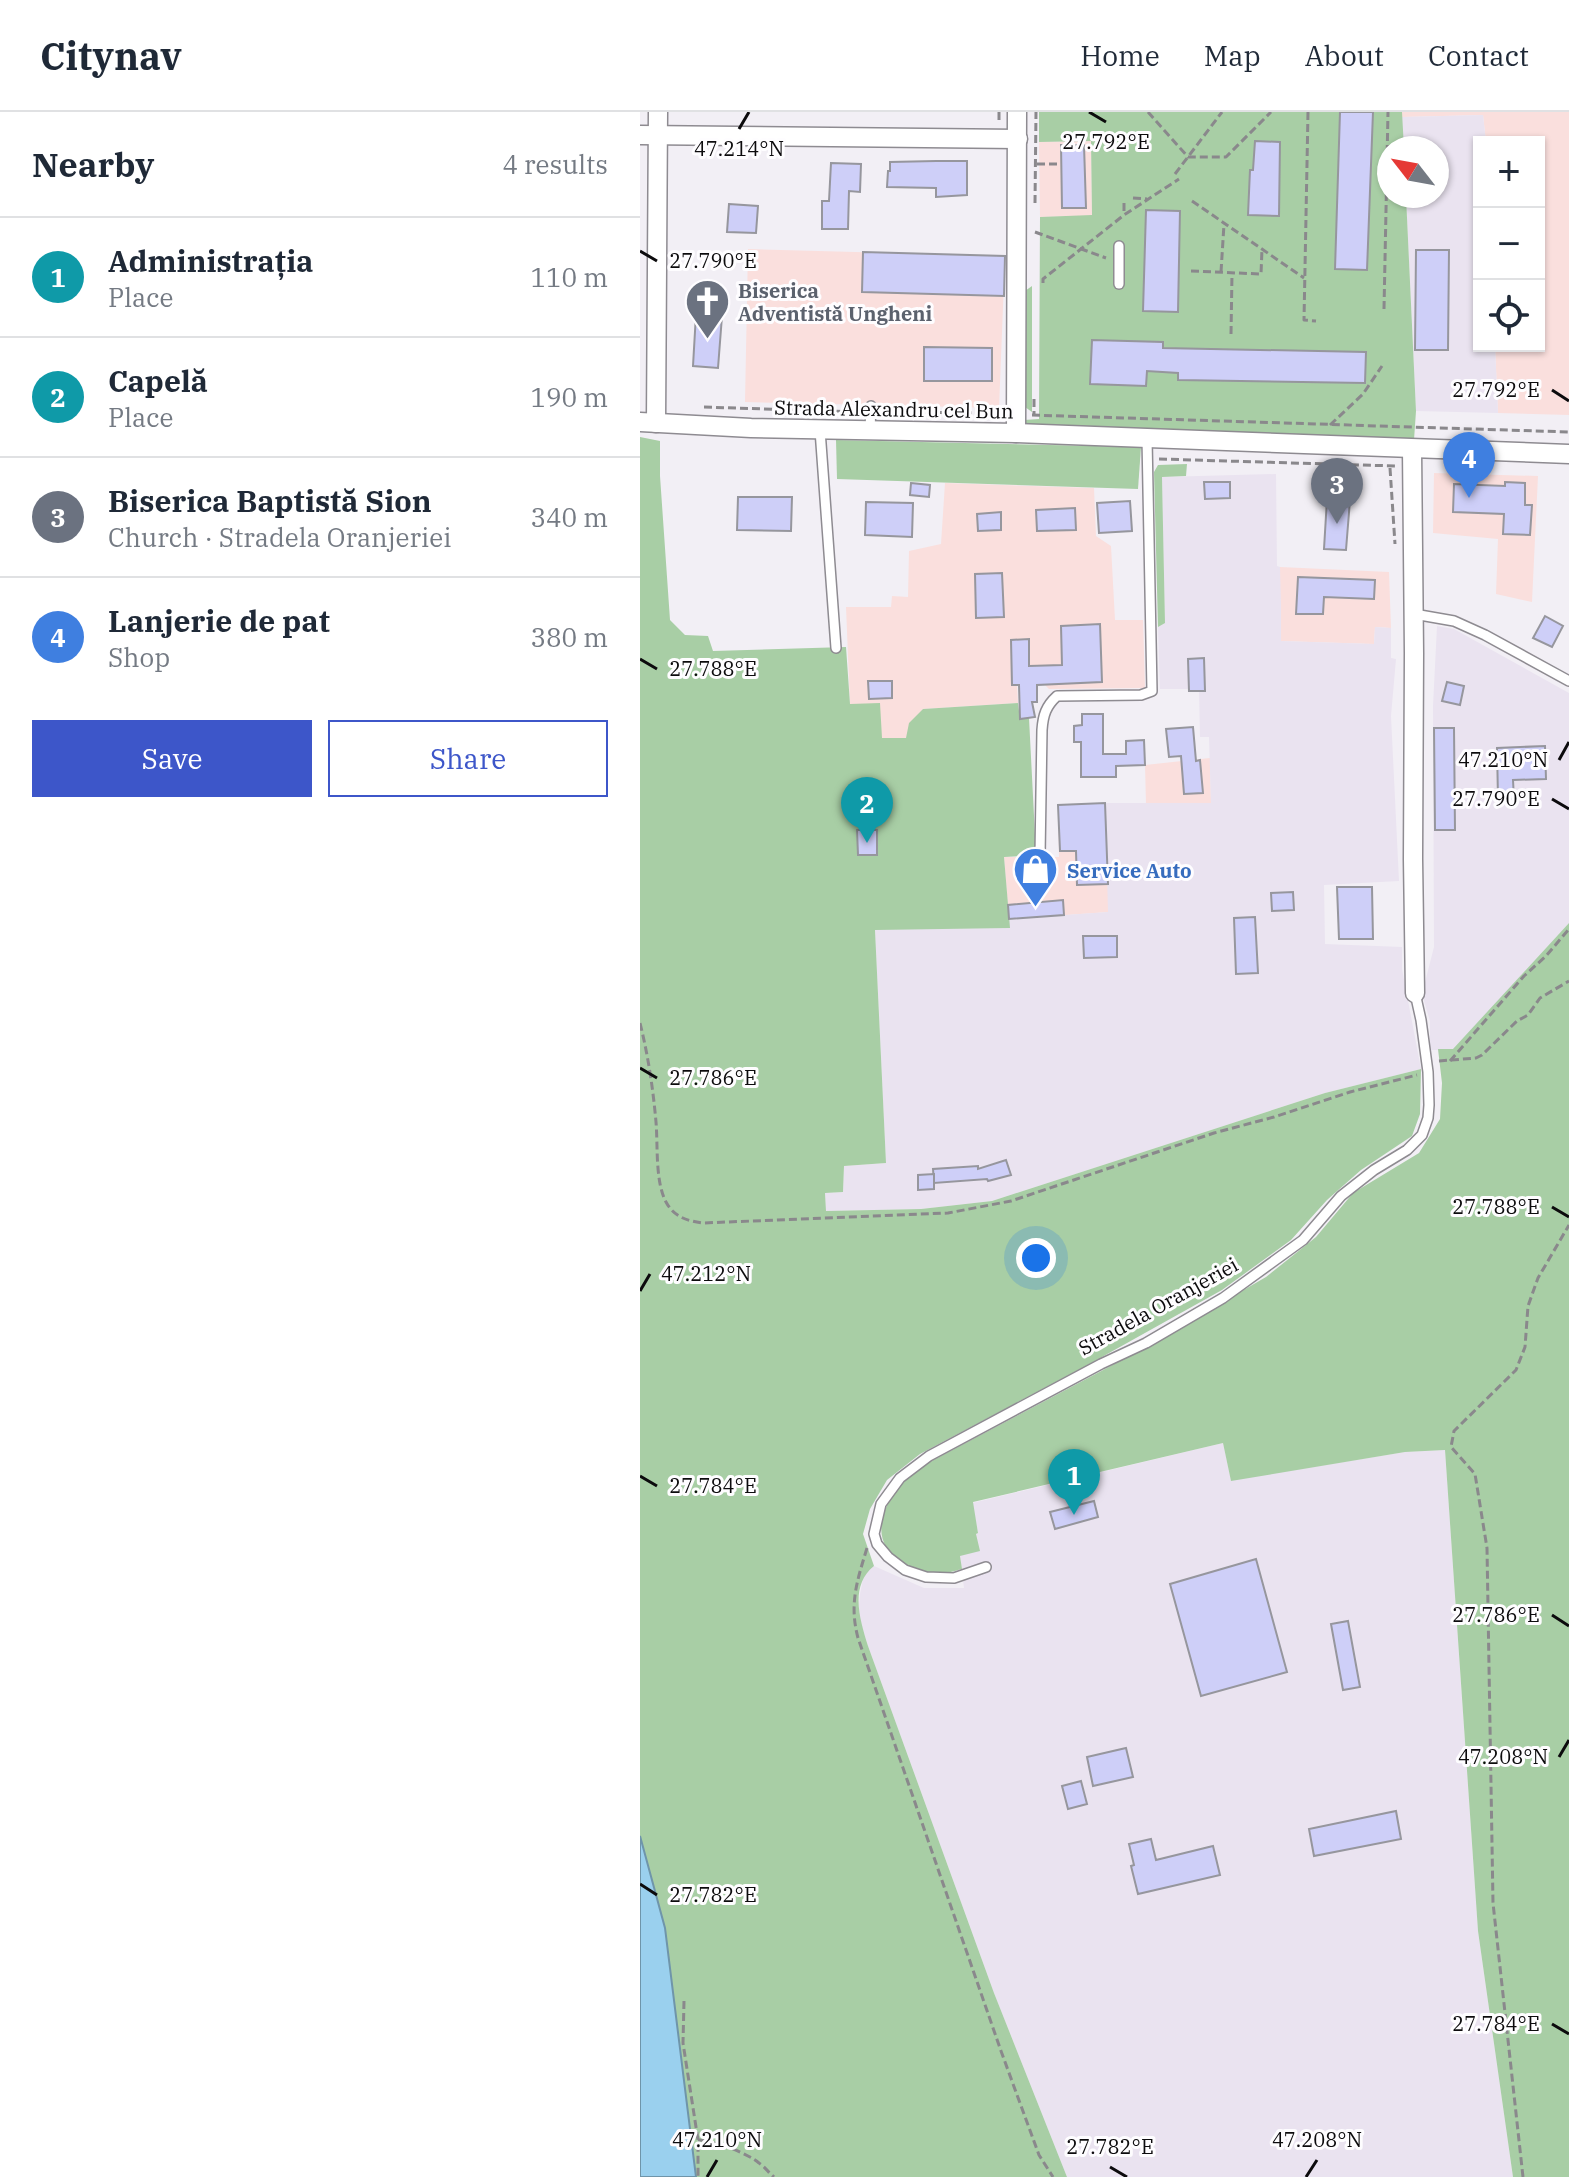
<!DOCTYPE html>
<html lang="en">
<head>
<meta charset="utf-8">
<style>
	:root { --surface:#fff; --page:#f6f6f7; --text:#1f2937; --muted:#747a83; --line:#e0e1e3; --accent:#3d56c9 }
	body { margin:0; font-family:"IBM Plex Serif",serif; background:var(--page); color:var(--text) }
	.controls { position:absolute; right:24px; top:24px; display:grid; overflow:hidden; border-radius:0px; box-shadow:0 2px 6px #0004 }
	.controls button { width:72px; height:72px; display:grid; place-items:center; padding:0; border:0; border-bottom:2px solid var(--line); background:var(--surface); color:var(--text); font:40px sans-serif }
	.compass { position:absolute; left:737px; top:24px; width:72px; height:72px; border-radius:50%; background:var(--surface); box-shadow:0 2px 6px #0004; rotate:301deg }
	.you { position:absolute; left:396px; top:1146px; width:28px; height:28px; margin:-20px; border:6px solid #fff; border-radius:50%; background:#1a73e8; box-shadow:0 0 0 12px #1a73e833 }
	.badge { display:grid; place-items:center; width:52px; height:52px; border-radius:50%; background:var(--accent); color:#fff; font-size:26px; font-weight:700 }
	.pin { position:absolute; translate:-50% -66px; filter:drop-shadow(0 2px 4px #0008) }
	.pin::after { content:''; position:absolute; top:42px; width:28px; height:24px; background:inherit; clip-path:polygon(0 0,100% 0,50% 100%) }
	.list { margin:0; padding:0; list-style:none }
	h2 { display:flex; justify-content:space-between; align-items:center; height:104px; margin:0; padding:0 32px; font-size:34px }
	h2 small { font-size:26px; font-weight:400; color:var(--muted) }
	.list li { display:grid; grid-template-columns:52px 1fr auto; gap:24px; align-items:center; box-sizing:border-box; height:120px; padding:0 32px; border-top:2px solid var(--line) }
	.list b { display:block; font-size:30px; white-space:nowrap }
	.list p { margin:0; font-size:26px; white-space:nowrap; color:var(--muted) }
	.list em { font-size:26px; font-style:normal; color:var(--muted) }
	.actions { display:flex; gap:16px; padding:24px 32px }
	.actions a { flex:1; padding:18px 0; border:2px solid var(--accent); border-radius:0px; text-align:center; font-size:28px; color:var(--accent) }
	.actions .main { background:var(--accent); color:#fff }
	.icon { flex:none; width:44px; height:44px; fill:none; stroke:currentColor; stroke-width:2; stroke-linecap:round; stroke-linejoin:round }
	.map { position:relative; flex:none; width:929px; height:2065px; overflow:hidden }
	header { display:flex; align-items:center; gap:48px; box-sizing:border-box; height:112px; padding:0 40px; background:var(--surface); border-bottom:2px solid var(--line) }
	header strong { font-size:38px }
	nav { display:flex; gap:44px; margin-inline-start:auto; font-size:28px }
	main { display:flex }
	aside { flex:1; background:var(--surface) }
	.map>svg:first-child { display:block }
	.commercial { fill:#fadfdd }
	.built { fill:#eae3f0 }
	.green { fill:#a8cea5 }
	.water { fill:#9ad0ee; stroke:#6f95aa; stroke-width:2 }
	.building { fill:#cecff8; stroke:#96969d; stroke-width:2 }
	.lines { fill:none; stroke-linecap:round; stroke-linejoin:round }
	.service-casing { stroke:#8e8b91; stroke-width:12 }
	.minor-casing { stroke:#8e8b91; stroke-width:21 }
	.path { stroke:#8a888c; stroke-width:3; stroke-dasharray:8 4; stroke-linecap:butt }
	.service { stroke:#fff; stroke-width:9 }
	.minor { stroke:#fff; stroke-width:18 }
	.ticks { fill:none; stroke:#0c0b0d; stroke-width:3 }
	.labels { text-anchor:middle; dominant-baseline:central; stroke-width:6; stroke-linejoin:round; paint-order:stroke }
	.worship-label { font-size:20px; font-weight:bold; fill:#5b616d; stroke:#fefdff; text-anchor:start }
	.street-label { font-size:20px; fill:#0c0b0d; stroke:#fefdff }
	.shop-label { font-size:20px; font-weight:bold; fill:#366cbe; stroke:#fefdff; text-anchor:start }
	.ticks-label { font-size:20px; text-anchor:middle; fill:#0c0b0d; stroke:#fefdff; stroke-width:6; stroke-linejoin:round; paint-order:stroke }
</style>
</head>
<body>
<header>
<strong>Citynav</strong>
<nav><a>Home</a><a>Map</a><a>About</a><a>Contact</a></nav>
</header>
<main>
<aside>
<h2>Nearby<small>4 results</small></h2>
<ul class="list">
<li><span class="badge" style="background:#0f9aa8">1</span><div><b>Administrația</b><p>Place</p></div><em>110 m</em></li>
<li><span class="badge" style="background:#0f9aa8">2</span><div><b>Capelă</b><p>Place</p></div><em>190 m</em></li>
<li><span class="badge" style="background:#6b7280">3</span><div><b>Biserica Baptistă Sion</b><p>Church · Stradela Oranjeriei</p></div><em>340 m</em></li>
<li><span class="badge" style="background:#3f7fe0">4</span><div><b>Lanjerie de pat</b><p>Shop</p></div><em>380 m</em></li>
</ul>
<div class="actions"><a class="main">Save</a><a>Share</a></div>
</aside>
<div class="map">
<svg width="929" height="2065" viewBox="0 0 929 2065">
	<rect width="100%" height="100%" fill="#f2eff5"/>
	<!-- commercial -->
	<g class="commercial">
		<polygon points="762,0 929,0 929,303 858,301 855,234 899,234 899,30 846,30 843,3 762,5"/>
		<polygon points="451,29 452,104 400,105 399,30"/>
		<polygon points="108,137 365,144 359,296 105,290"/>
		<polygon points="794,361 898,364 892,490 856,482 858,427 793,421"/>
		<polygon points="305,371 454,376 456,424 471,434 475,508 503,508 505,576 409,577 404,572 377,573 378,591 283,597 266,626 241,626 210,593 206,495 251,495 252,484 268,485 269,439 301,432"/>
		<polygon points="640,455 749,460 751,516 735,515 734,532 640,529"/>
		<polygon points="570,646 571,691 506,692 505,653"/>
		<polygon points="465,691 469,800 369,807 364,745 419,745 418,693"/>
	</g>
	<!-- built -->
	<g class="built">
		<polygon points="843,3 846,30 839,30 839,234 855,234 858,301 776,299 766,84 797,84 797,36 764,36 762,5"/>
		<polygon points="636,362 637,454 640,455 641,493 641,529 734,532 735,515 751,516 751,546 756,547 751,604 759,769 684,773 685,832 762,835 762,857 781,957 685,981 352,1089 281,1097 186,1099 185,1081 203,1080 204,1054 246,1051 235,817 369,816 369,807 468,800 465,691 571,691 569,625 560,625 559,577 520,577 518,515 525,510 522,365"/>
		<polygon points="797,514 814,517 929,581 929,811 813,938 790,938 790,909 782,882 794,835 793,594"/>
		<polygon points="583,1331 591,1368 765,1340 805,1338 838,1819 873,2065 427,2065 354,1881 228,1534 218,1502 220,1482 224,1462 234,1454 284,1476 324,1476 320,1444 338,1420 332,1391"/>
	</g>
	<!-- green -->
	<g class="green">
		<polygon points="399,0 762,0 764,36 749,36 749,84 766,84 776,299 774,328 384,317 384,308 399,307 400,105 452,103 451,29 399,30"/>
		<polygon points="392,174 392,300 385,295 385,179"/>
		<path d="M 0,325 L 20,329 L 20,364 L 30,508 L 45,523 L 68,524 L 73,539 L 206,535 L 210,592 L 240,591 L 242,626 L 266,626 L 269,611 L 283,597 L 378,591 L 380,607 L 389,606 L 396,743 L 364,745 L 370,816 L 235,818 L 246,1051 L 204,1054 L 203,1080 L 185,1081 L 186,1099 L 281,1097 L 352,1089 L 685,981 L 781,957 L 780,1002 L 772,1024 L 721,1058 L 687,1088 L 651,1128 L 582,1178 L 444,1255 L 280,1342 L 247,1368 L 230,1397 L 223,1422 L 234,1454 C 209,1474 220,1508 228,1534 L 354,1881 L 427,2065 L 56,2065 L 23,1808 L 0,1724 Z"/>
		<polygon points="196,328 501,335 498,377 197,367"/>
		<polygon points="547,352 546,364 522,365 525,511 518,515 514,360 518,353"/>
		<path d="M 929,811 L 929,2065 L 873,2065 L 838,1819 L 805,1338 L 765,1340 L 591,1369 L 583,1331 L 333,1390 L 338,1421 L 336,1422 L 340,1439 L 320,1444 L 322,1457 C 314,1459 305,1462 297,1462 C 287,1462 275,1458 266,1453 C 231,1434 237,1402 260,1373 C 266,1366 276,1359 284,1353 L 497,1240 L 626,1165 L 676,1125 L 713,1081 L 779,1041 L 800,1007 L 802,971 L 798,937 L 813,937 Z"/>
	</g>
	<!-- water -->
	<polygon class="water" points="0,1724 25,1816 56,2065 0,2065"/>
	<!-- building -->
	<g class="building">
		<polygon points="700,0 733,0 727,158 695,157"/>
		<polygon points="615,29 640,30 639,104 608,103 610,58 613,58"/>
		<polygon points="421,33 444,33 446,96 422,96"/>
		<polygon points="296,49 327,49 327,83 296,85 296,76 247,75 248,59 250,59 250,50"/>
		<polygon points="191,51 221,52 220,80 209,79 208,117 182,117 182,89 189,89"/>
		<polygon points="89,92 118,94 116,121 87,120"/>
		<polygon points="506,98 540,99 538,200 503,199"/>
		<polygon points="776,138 809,138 808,238 775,238"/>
		<polygon points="223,140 365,144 364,184 222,180"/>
		<polygon points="56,202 82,204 78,256 53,254"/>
		<polygon points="452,228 523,230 523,236 726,240 725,271 538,268 538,261 507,259 506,274 450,272"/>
		<polygon points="284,235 352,236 352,269 284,269"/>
		<polygon points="564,370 590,370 590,386 565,387"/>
		<polygon points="865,370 885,371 885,393 892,393 890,423 863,422 864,402 813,400 814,372 865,374"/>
		<polygon points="271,371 290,373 289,385 270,383"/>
		<polygon points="98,385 152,385 151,419 97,418"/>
		<polygon points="687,387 710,388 706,438 684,437"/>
		<polygon points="490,389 492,419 459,421 457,391"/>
		<polygon points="226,390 273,391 272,425 225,423"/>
		<polygon points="435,396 436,418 397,419 396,398"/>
		<polygon points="361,400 361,418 338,419 337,402"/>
		<polygon points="362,461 364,505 336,506 335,462"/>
		<polygon points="658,465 735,468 734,487 684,485 683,502 656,502"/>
		<polygon points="905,504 923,514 912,535 893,526"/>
		<polygon points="460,512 462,570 397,573 397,590 392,590 395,605 380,607 379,573 372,573 371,528 389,527 389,554 422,553 421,514"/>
		<polygon points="564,546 565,579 549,579 548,547"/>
		<polygon points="228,569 252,569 252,586 229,587"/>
		<polygon points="807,570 824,574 820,593 802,589"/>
		<polygon points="442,602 463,602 463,642 486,642 486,629 504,628 505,653 476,654 476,665 441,665 441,630 434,630 434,614 442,613"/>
		<polygon points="553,615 556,649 560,648 563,681 544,682 541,644 529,645 526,617"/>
		<polygon points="794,616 814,616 815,718 795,718"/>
		<polygon points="905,634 906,667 873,668 874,687 858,687 857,636"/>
		<polygon points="465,691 468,772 437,773 436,739 420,739 418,693"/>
		<polygon points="217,718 237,718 237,743 218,743"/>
		<polygon points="697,775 732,775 733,827 699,827"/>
		<polygon points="653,780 654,798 632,799 631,781"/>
		<polygon points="423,788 424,803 369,807 368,793"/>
		<polygon points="615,805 618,861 596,862 594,806"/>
		<polygon points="443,824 477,824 477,845 444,846"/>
		<polygon points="366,1048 371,1063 348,1069 347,1067 294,1071 293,1057 338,1054 338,1057"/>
		<polygon points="294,1062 294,1077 278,1078 278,1063"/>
		<polygon points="454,1389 458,1405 415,1417 410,1400"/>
		<polygon points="616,1447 647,1560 561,1584 530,1472"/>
		<polygon points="708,1509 720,1575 703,1578 691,1512"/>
		<polygon points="486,1636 493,1665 453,1674 447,1645"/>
		<polygon points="441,1669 447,1692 428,1697 422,1674"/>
		<polygon points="756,1699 761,1727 674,1744 669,1717"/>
		<polygon points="511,1727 516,1748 573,1734 580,1763 498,1782 491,1754 494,1753 489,1732"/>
	</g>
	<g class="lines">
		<defs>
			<g id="service">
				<polyline points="479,172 479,134"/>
				<polyline points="230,317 231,294"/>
				<polyline points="180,318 196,536"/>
				<polyline points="774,502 814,509 845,523 929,569"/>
				<path d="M 400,744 L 402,618 C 403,603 406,594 417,584 L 501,583 L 512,579 L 507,327"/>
				<polyline points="346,1455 314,1466 286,1465 265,1458 248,1445 237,1432 234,1422 241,1392 260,1366 289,1344 461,1252 506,1231 583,1186 663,1128 701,1084 734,1058 767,1038 782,1023 788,1006 789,993 788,960 781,908 775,881"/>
			</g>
			<g id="minor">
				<polyline points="0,23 378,27"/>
				<polyline points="0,310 111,316 376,321 929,342"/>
				<polyline points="16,311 18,0"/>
				<polyline points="376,321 377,0"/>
				<polyline points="772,337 774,541 773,747 775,881"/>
			</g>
		</defs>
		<!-- service casing -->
		<use href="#service" class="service-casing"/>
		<!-- minor casing -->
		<use href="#minor" class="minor-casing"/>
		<!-- path -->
		<g class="path">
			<polyline points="359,0 359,10"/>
			<polyline points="508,0 548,45 586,45 631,0"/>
			<polyline points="668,0 664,208 676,209"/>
			<polyline points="397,52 421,52"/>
			<polyline points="535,62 582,0"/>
			<polyline points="493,86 507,87"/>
			<polyline points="552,89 664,166"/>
			<polyline points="395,91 396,0"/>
			<polyline points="484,91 484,103"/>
			<polyline points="395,120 466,146"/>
			<polyline points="551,159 621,162 622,137"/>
			<polyline points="581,160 584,112"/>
			<polyline points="403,171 403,167 484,103 539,67"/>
			<polyline points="744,197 748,0"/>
			<polyline points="591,222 592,162"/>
			<polyline points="394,287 394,303"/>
			<polyline points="64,295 221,300"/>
			<polyline points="240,300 361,301"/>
			<polyline points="392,303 929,320"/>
			<polyline points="690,313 723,282 742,254"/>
			<polyline points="519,347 756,354"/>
			<polyline points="750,356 755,432"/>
			<path d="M 0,911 C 8,943 13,976 16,1010 C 18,1034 15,1069 26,1090 C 34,1105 47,1109 63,1111 L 308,1101 L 371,1089 L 574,1021 L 634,1005 L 710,980 L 777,963"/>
			<polyline points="799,949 836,946 842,943 877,909 888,903 900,886 929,869"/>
			<polyline points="810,949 884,864 906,844 929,817"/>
			<path d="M 227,1436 C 217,1469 209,1492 218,1526 L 361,1939 L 399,2043 L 413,2065"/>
			<polyline points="44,1889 43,1931 58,2028 58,2065"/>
			<path d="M 58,2028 C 73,2028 107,2041 119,2051 C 125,2055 129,2061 134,2065"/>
			<polyline points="883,2065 853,1791 847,1436 835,1362 811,1335 814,1319 876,1258 885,1235 888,1194 898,1166 929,1113"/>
		</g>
		<!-- service -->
		<use href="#service" class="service"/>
		<!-- minor -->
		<use href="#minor" class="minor"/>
	</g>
	<!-- ticks -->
	<path class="ticks" d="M 449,0 L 466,10M 99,17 L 109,0M 0,139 L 17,149M 912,278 L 929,289M 0,547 L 17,557M 919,648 L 929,630M 912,687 L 929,697M 0,956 L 17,966M 912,1095 L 929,1105M 0,1179 L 10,1162M 0,1364 L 17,1374M 912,1503 L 929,1514M 919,1645 L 929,1628M 0,1772 L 17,1783M 912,1912 L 929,1922M 470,2055 L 487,2065M 67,2065 L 77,2048M 666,2065 L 677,2048"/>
	<!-- icons -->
	<defs>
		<symbol id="church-pin" viewBox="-11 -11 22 30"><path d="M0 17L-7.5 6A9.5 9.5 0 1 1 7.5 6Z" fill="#6b7280" stroke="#fefdff"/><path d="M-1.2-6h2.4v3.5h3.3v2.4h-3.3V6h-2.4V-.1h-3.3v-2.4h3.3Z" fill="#fff"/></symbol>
		<symbol id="shop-pin" viewBox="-11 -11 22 30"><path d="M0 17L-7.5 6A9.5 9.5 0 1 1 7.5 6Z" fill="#3f7fe0" stroke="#fefdff"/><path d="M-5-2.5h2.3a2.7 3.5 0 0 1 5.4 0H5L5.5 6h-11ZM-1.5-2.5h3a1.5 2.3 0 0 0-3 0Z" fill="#fff"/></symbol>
	</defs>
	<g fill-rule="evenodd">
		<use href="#church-pin" x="42" y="164" width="51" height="69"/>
		<use href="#shop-pin" x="370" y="732" width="51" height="69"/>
	</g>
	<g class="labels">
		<!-- worship labels -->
		<g class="worship-label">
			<text x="98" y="178">Biserica<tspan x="98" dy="23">Adventistă Ungheni</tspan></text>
		</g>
		<!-- street labels -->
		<g class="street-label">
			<text transform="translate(254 297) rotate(1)">Strada Alexandru cel Bun</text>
			<text transform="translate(518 1194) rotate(-29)">Stradela Oranjeriei</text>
		</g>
		<!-- shop labels -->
		<g class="shop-label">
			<text x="427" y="758">Service Auto</text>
		</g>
	</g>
	<g class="ticks-label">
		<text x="466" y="37">27.792°E</text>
		<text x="99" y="44">47.214°N</text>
		<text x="73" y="156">27.790°E</text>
		<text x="856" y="285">27.792°E</text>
		<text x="73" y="564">27.788°E</text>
		<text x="863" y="655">47.210°N</text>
		<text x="856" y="694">27.790°E</text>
		<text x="73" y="973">27.786°E</text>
		<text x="856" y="1102">27.788°E</text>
		<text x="66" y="1169">47.212°N</text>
		<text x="73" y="1381">27.784°E</text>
		<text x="856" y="1510">27.786°E</text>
		<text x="863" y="1652">47.208°N</text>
		<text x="73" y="1790">27.782°E</text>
		<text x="856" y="1919">27.784°E</text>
		<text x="77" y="2035">47.210°N</text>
		<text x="677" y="2035">47.208°N</text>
		<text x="470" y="2042">27.782°E</text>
	</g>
</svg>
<div class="controls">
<button>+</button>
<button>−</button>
<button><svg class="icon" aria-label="locate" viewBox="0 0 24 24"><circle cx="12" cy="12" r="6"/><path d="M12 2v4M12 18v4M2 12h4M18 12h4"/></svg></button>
</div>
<svg class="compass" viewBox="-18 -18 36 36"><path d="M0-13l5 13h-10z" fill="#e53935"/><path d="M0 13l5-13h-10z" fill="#747a83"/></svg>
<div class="you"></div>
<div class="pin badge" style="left:434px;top:1403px;background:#0f9aa8">1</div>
<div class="pin badge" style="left:227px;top:731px;background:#0f9aa8">2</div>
<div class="pin badge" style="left:697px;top:412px;background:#6b7280">3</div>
<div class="pin badge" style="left:829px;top:386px;background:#3f7fe0">4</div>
</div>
</main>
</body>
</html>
